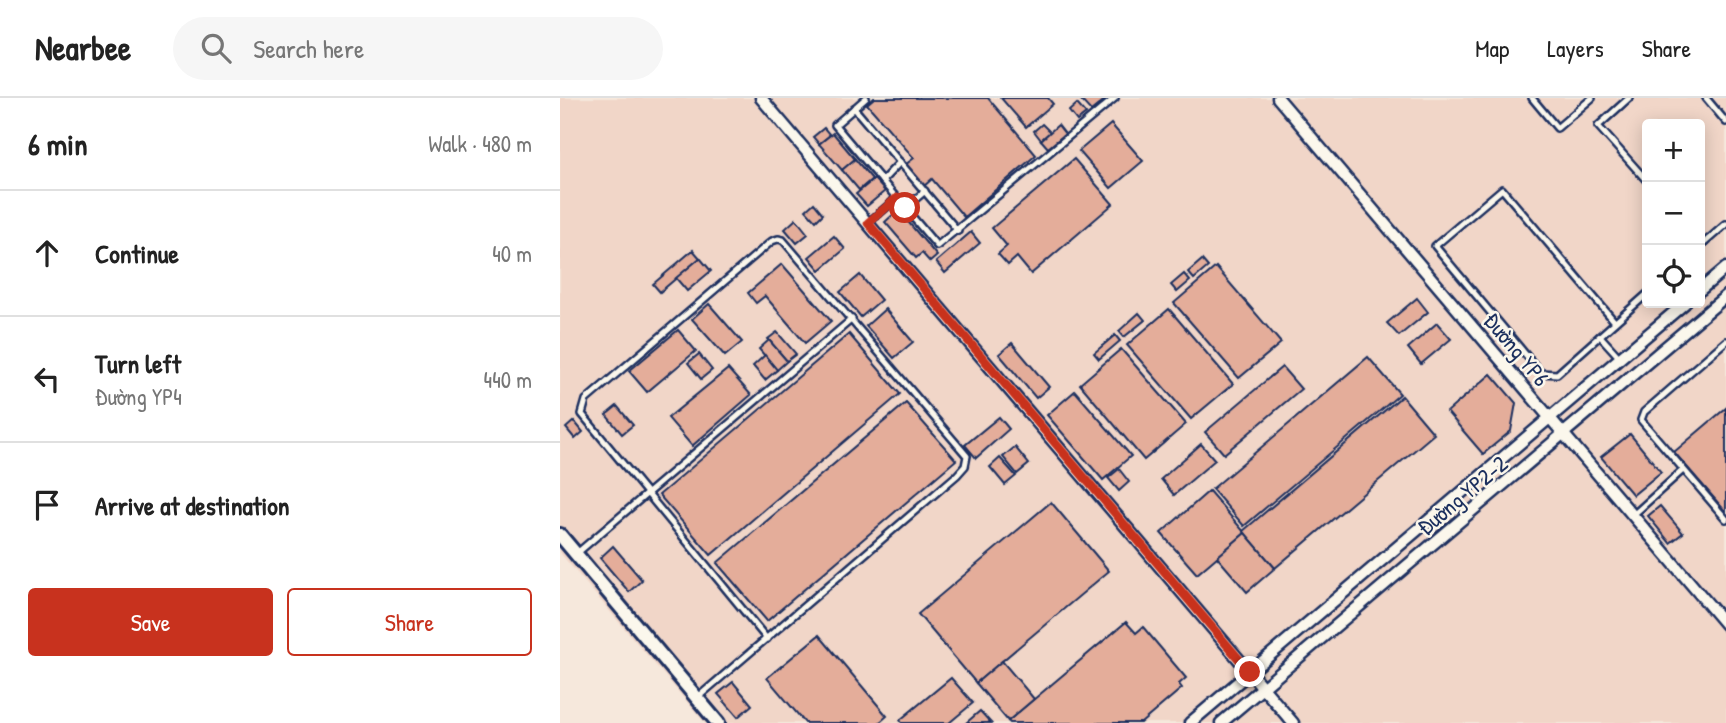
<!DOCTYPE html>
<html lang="en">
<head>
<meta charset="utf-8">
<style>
	:root { --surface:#fff; --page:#f6f6f6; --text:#222; --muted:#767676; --line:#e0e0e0; --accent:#c8321e }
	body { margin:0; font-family:"Patrick Hand",sans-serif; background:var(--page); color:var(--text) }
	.controls { position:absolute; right:21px; top:21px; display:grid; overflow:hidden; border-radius:7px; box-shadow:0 4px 18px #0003 }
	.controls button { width:63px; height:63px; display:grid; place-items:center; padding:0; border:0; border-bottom:2px solid var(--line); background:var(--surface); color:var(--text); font:35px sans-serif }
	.stop { position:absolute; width:21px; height:21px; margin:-16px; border:5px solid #c8321e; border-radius:50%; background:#fff }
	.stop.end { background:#c8321e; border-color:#fff; box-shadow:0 2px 7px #0008 }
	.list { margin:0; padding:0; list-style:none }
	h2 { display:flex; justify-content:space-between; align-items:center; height:91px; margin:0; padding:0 28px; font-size:30px }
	h2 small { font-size:23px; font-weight:400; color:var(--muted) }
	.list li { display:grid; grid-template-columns:46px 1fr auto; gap:21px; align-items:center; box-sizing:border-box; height:126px; padding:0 28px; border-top:2px solid var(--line) }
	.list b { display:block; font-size:26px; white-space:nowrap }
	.list p { margin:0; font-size:23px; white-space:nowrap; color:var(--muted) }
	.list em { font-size:23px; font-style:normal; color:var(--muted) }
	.actions { display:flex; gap:14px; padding:21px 28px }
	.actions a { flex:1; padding:16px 0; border:2px solid var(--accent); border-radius:7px; text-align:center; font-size:24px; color:var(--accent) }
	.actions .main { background:var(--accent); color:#fff }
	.icon { flex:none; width:38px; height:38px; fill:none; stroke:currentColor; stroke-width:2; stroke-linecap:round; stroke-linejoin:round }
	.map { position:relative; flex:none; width:1166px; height:625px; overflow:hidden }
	header { display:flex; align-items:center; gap:42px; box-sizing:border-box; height:98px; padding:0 35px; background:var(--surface); border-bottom:2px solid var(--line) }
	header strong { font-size:33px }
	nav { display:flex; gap:38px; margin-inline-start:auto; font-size:24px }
	.search { width:490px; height:63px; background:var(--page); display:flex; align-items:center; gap:18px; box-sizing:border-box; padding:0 24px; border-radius:38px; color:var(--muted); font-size:26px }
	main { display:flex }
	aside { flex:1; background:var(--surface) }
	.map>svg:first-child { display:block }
	.built { fill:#f1d6c8; fill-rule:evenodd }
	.building { fill:#e4ad9a; stroke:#1b2f5e; stroke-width:2 }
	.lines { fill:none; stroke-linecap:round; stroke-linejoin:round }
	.service-casing { stroke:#1b2f5e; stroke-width:10 }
	.minor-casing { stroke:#1b2f5e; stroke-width:15 }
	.tertiary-casing { stroke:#1b2f5e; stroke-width:18 }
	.service { stroke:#fbf7ec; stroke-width:5 }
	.minor { stroke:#fbf7ec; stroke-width:10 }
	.tertiary { stroke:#fbf7ec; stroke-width:12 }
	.route { stroke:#c8321e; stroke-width:9 }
	.labels { text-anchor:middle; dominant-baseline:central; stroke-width:5; stroke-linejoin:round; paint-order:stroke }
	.street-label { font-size:23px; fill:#1b2f5e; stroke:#fbf7ec }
</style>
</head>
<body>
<header>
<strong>Nearbee</strong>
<div class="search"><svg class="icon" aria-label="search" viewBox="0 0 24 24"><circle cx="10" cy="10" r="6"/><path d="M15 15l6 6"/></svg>Search here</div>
<nav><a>Map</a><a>Layers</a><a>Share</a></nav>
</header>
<main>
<aside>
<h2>6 min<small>Walk · 480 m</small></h2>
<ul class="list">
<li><svg class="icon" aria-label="ahead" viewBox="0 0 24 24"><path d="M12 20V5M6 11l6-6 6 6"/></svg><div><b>Continue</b></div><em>40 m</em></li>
<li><svg class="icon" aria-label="left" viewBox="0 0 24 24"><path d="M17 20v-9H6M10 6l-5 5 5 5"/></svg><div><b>Turn left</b><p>Đường YP4</p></div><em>440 m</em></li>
<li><svg class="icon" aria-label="arrive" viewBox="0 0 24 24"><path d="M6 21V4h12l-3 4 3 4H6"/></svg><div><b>Arrive at destination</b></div></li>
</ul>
<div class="actions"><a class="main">Save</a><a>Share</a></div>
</aside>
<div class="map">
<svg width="1166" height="625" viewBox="0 0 1166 625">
	<rect width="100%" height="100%" fill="#f6e8dc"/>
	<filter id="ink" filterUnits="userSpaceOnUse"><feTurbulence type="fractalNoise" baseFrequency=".0143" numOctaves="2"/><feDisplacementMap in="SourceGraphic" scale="14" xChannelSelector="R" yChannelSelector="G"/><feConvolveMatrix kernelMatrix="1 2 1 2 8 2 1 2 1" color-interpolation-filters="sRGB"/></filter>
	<g filter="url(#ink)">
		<!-- built -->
		<path class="built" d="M 0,0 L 1166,0 L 1166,625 L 145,625 L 0,455 ZM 1087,26 L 1140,26 L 1140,205 L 1087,205 Z"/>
		<!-- building -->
		<g class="building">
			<polygon points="314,0 428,0 476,57 404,119 372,81 363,89 345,67 354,60 307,6"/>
			<polygon points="441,0 488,0 493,6 466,29"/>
			<polygon points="519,0 547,0 531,13"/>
			<polygon points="517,6 526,16 517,23 509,13"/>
			<polygon points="482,26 490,34 481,42 474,33"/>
			<polygon points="551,26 583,63 551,90 519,53"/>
			<polygon points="498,27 505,36 488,50 481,42"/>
			<polygon points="264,30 270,37 259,46 253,39"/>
			<polygon points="273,35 295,61 282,72 259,46"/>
			<polygon points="295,61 312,81 299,92 282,72"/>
			<polygon points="514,61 553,106 471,176 457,159 448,167 438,156 447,148 432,130"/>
			<polygon points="314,81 325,93 307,108 296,96"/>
			<polygon points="254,105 263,116 256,123 246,112"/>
			<polygon points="338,112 377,158 370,164 362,155 356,160 325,124"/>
			<polygon points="236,121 248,136 237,145 225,131"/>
			<polygon points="411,134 420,145 385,175 376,164"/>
			<polygon points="274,138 285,151 260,172 249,159"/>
			<polygon points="133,152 140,160 100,194 93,186"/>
			<polygon points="140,160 151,173 127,193 116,180"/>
			<polygon points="642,162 648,169 634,181 628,174"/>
			<polygon points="222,166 271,223 245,245 205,198 196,205 188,195"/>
			<polygon points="656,169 721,245 679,280 614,205"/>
			<polygon points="624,176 630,183 617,194 611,187"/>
			<polygon points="300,177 321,202 301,219 280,194"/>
			<polygon points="857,200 868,214 839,238 827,225"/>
			<polygon points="149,206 182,244 165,258 132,221"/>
			<polygon points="325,211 353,244 334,260 306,228"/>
			<polygon points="609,211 673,286 631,321 567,247"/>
			<polygon points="579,215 585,222 564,239 559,233"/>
			<polygon points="877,225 891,241 861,266 848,250"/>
			<polygon points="118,232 136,253 87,294 69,273"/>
			<polygon points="217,234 236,256 227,263 208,241"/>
			<polygon points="289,236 340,296 151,457 99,397"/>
			<polygon points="555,237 560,243 539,261 534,255"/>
			<polygon points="209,242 227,263 217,272 199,251"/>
			<polygon points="452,245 489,289 476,300 439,256"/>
			<polygon points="561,251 626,326 584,362 520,286"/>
			<polygon points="139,256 152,272 141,281 128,265"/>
			<polygon points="205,257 217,272 205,282 193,268"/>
			<polygon points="808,259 840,296 684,428 652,391"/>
			<polygon points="722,269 741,291 664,356 645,334"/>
			<polygon points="168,271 191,297 132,348 108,320"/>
			<polygon points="931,276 956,305 951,333 923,356 887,314"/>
			<polygon points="515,293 571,358 543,382 487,317"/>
			<polygon points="842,298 874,336 715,470 683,433"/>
			<polygon points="346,305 396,362 207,523 157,465"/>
			<polygon points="57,308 73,327 62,336 46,317"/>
			<polygon points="1166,310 1166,414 1114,354"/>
			<polygon points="439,319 449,331 416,360 405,347"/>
			<polygon points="14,323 23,334 15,341 6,330"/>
			<polygon points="1070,336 1101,374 1073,397 1041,359"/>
			<polygon points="641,346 655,362 614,397 601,381"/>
			<polygon points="455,349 469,366 457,376 443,359"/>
			<polygon points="440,360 456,378 445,387 430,369"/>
			<polygon points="559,371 569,384 559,393 548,380"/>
			<polygon points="649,393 685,435 637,476 601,435"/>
			<polygon points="491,404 549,473 416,585 358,516"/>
			<polygon points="1100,408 1123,435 1110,445 1088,418"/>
			<polygon points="685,435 715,470 687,494 657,459"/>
			<polygon points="53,448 82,482 69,494 40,460"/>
			<polygon points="566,524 576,535 583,529 626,580 619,586 622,590 581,625 450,625 448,623"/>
			<polygon points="259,537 327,618 319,625 245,625 207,580"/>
			<polygon points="442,563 474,601 448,623 416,585"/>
			<polygon points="391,580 413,605 389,625 342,625 340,622"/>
			<polygon points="173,584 192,607 178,619 158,596"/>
			<polygon points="420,613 431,625 406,625"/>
		</g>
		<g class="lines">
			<defs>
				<g id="service">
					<polyline points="306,0 275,27 377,148 555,0"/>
					<polyline points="972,0 997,30 1032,0"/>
					<polyline points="1069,0 1038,28 1087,83"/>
					<polyline points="1146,0 1166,24"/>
					<polyline points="294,10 398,133"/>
					<polyline points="322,83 340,64"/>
					<polyline points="345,110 365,93"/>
					<polyline points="308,125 337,100"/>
					<polyline points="1140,142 1143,146 1166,126"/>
					<polyline points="1055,224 942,91 875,148 981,275 997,276 1087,196"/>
					<polyline points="1040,238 1060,260"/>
					<polyline points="1166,243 1084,314 1081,322 1166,421"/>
					<polyline points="1072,418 1123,372"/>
					<polyline points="16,456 292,221"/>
					<polyline points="137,600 397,377 405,368 407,358 223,142 218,141 212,143 26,302 22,316 207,541"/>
				</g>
				<g id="minor">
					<polyline points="201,0 733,625"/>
					<polyline points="718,0 1166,527"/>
					<polyline points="1140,192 1166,170"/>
					<polyline points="630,625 1125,205"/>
					<polyline points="661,625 1166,198"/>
				</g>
				<polyline id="tertiary" points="0,437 158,625"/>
			</defs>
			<!-- service casing -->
			<use href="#service" class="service-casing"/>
			<!-- minor casing -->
			<use href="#minor" class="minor-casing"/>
			<!-- tertiary casing -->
			<use href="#tertiary" class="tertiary-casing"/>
			<!-- service -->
			<use href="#service" class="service"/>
			<!-- minor -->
			<use href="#minor" class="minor"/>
			<!-- tertiary -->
			<use href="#tertiary" class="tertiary"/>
		</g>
	</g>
	<g class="lines" filter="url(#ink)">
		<!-- route -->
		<polyline class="route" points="345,110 337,100 308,125 690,574"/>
	</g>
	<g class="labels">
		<!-- street labels -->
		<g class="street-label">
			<text transform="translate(957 251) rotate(50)">Đường YP6</text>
			<text transform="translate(902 397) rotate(-40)">Đường YP2-2</text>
		</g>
	</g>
</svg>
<div class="controls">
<button>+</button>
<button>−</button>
<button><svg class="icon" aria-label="locate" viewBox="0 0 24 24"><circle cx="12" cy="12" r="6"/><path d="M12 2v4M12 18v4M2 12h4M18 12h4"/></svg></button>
</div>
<div class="stop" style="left:345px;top:110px"></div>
<div class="stop end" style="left:690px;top:574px"></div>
</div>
</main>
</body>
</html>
